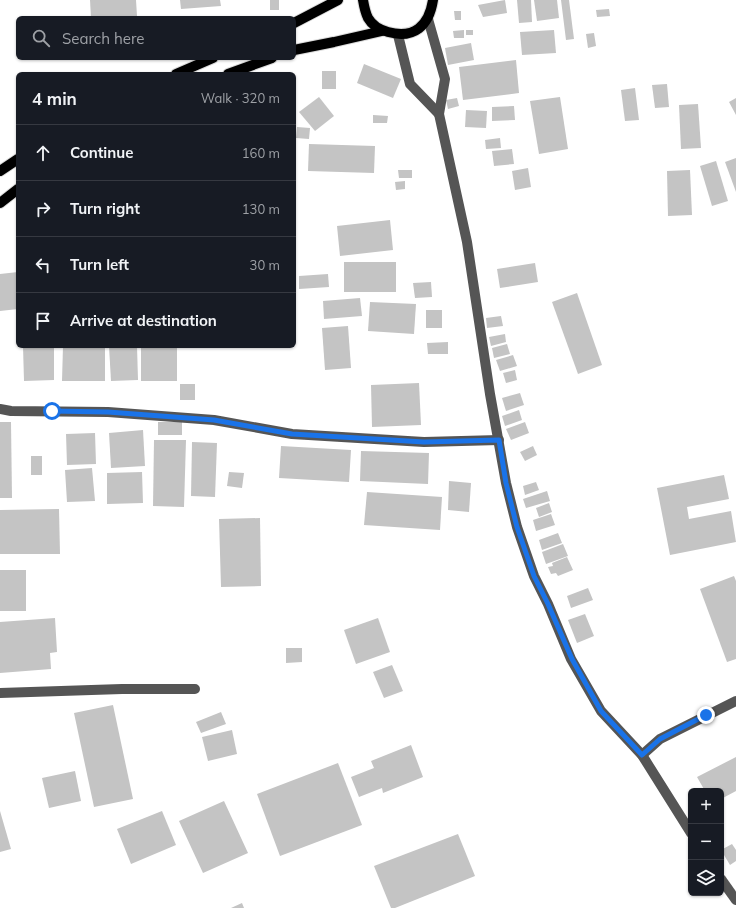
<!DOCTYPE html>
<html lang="en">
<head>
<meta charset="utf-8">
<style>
	:root { --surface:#171b24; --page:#242831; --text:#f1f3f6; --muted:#9ea1a6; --line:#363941 }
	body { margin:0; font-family:Mulish,sans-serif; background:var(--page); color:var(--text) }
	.controls { position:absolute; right:12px; bottom:12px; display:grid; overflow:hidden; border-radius:6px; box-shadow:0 1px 3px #0004 }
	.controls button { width:36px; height:36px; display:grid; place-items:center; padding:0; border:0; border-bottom:1px solid var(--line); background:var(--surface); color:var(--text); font:20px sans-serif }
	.stop { position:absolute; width:12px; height:12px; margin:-9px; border:3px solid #1a73e8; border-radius:50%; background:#fff }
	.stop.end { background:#1a73e8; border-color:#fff; box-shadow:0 1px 4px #0008 }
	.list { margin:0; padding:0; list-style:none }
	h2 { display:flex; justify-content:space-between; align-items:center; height:52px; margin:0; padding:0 16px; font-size:17px }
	h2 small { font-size:13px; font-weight:400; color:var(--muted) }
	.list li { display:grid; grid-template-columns:26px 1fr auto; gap:12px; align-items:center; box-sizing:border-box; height:56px; padding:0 16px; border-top:1px solid var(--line) }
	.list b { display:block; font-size:15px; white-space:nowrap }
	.list em { font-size:13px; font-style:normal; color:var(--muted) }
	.icon { flex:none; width:22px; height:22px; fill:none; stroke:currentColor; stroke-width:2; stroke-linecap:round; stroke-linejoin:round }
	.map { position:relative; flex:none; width:736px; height:908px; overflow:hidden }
	.search { position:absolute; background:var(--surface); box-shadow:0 1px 3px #0004; left:16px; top:16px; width:280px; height:44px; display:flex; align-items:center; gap:10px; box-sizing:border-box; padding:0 14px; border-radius:6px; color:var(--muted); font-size:15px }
	.panel { position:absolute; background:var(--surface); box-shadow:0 1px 3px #0004; left:16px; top:72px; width:280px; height:276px; border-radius:6px }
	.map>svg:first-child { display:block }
	.building { fill:#c4c4c4 }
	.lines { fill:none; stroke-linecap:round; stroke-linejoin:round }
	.major-casing { stroke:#dbdbdb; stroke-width:12 }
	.minor { stroke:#555; stroke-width:10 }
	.major { stroke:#000; stroke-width:10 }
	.route { stroke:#1a73e8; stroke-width:5 }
</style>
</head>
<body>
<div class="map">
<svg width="736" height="908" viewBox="0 0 736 908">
	<rect width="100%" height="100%" fill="#fff"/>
	<!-- building -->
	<g class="building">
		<polygon points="90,0 136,0 137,16 91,18"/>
		<polygon points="180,0 220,0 221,6 181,9"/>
		<rect x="270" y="0" width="9" height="10"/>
		<polygon points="505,0 507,13 483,17 478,5"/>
		<polygon points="517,0 531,0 532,22 519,23"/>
		<polygon points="534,0 557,0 559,18 537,21"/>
		<polygon points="561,0 569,0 574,39 566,40"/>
		<polygon points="609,9 610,16 597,17 596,10"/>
		<polygon points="454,11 461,11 461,20 455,20"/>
		<polygon points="464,30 464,38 454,38 453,31"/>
		<rect x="466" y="30" width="7" height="5"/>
		<polygon points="554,30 556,53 522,55 520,32"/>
		<polygon points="594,33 596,46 588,48 586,34"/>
		<polygon points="471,43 474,60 448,65 445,48"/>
		<polygon points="516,60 519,93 463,100 459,67"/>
		<polygon points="364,64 401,79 393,98 357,83"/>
		<rect x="322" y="71" width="14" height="18"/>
		<polygon points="667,84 669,107 655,108 652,85"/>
		<polygon points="635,88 639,120 625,121 621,90"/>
		<polygon points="319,97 334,116 315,131 299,112"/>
		<polygon points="560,97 568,149 539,154 530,101"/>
		<polygon points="457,98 459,106 448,109 446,100"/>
		<polygon points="736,98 736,115 729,102"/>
		<polygon points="698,104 701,148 681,149 679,105"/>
		<polygon points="514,106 515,120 492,121 492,107"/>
		<polygon points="466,110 487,111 486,128 465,127"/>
		<polygon points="373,115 388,116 387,123 373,123"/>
		<polygon points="297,127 310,128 309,139 296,138"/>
		<polygon points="500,138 501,148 486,149 485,140"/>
		<polygon points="309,144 375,146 374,173 308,171"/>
		<polygon points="512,149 514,164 494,166 492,151"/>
		<polygon points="736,158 736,192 725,162"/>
		<polygon points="716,161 728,201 712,206 700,166"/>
		<polygon points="528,168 531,187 515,190 512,171"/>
		<polygon points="398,170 412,170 412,178 399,178"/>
		<polygon points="690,170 692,215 668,216 667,171"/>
		<polygon points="405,181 405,189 396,190 395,182"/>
		<polygon points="390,220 393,250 340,256 337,226"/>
		<rect x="344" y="262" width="52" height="30"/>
		<polygon points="535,263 538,282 500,288 497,269"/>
		<polygon points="18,272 18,309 0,311 0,274"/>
		<polygon points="328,274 329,287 299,289 299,276"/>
		<polygon points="431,282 432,297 415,298 413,283"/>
		<polygon points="577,293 602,365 578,374 552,302"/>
		<polygon points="360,298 362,316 324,319 323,301"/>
		<polygon points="370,302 416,304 414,334 368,331"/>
		<rect x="426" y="310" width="16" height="18"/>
		<polygon points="501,316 503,326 487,328 486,318"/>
		<polygon points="348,326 351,368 325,370 322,328"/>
		<polygon points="505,334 506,342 491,346 489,337"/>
		<polygon points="448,342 448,354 428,354 427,343"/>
		<polygon points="507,344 510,354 494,358 492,348"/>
		<polygon points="23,346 54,346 54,380 24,381"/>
		<polygon points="63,346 105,346 105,381 62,381"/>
		<polygon points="109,346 137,346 138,380 111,381"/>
		<rect x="141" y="346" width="36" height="35"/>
		<polygon points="513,355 517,366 500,371 496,360"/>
		<polygon points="515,370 517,380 506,383 503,373"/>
		<polygon points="419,383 421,425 372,427 371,385"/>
		<rect x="180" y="384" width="15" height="16"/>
		<polygon points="520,393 524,405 506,411 502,398"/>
		<polygon points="519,410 522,420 505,426 502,416"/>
		<polygon points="0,422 11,422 12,498 0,498"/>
		<rect x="158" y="422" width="24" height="13"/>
		<polygon points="525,422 529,433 511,440 506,429"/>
		<polygon points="143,430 145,466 111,468 109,433"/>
		<polygon points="95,433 96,464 67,465 66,434"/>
		<polygon points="154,440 186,440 184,507 153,506"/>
		<polygon points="192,442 217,443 215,497 191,496"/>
		<polygon points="281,446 351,450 349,482 279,478"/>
		<polygon points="533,446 537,455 525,461 520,452"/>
		<polygon points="361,451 429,453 428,484 360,481"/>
		<rect x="31" y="456" width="11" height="19"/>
		<polygon points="92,468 95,501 67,502 65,470"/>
		<polygon points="142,472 143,503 107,504 107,473"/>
		<polygon points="229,472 244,473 242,488 227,486"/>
		<polygon points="724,475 729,499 687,507 689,519 731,511 736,542 670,555 657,488"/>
		<polygon points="449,481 471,483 469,512 448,510"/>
		<polygon points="536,482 539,490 525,495 523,486"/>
		<polygon points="547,491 550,501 526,508 523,499"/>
		<polygon points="367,492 442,497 440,530 364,525"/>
		<polygon points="549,503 552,512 539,517 536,508"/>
		<polygon points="59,509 60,554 0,554 0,510"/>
		<polygon points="551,514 555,525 536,531 533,520"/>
		<polygon points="260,518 261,586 221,587 219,519"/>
		<polygon points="558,533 562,543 542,550 539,540"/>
		<polygon points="563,544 568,556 546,564 542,552"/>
		<polygon points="567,557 573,570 558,576 556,573 551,574 548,567 553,566 552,563"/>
		<rect x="0" y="570" width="26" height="41"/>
		<polygon points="734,576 736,581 736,659 727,662 700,589"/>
		<polygon points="588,588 593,600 571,608 567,596"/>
		<polygon points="585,614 594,636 577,643 568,620"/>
		<polygon points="55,618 57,652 50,653 51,669 0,673 0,622"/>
		<polygon points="378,618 390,652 356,664 344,630"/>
		<polygon points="286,648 302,648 302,662 286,663"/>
		<polygon points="392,665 403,691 384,698 373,672"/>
		<polygon points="113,705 133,799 94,807 74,713"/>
		<polygon points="221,712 226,724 201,733 196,722"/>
		<polygon points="232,730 237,754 208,761 202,737"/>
		<polygon points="411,745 423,777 383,793 382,788 359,797 351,777 374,768 371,761"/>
		<polygon points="736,757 736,791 721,799 721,791 705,791 697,777"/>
		<polygon points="338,763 362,825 280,856 257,794"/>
		<polygon points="75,771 81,801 49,808 42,778"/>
		<polygon points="224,801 248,853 203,873 179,821"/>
		<polygon points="0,811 11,849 0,852"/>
		<polygon points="162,811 176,845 131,864 117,829"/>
		<polygon points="458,834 475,876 395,908 391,908 374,866"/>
		<polygon points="732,844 736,850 736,861 730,865 721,850"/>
		<polygon points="242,903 244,908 231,908"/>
	</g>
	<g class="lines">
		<defs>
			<g id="major">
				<path d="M 363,0 C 364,6 365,12 368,18 C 372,25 380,30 388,32 C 414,39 429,26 433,0"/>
				<polyline points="294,23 338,0"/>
				<polyline points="294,50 334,42 382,31"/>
				<polyline points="176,74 213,58"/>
				<polyline points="228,74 272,58"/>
				<polyline points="0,171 18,159"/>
				<polyline points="0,203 18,189"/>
			</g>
		</defs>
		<!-- major casing -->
		<use href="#major" class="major-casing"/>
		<!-- minor -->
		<g class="minor">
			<polyline points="428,19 445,79 439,114 467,242 490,394 506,483 517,527 534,576 548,604 571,659 601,711 642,755 691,833"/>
			<polyline points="398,35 410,84 439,114"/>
			<polyline points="0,409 11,411 108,412 214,420 292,434 424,442 499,440"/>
			<polyline points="0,693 122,689 195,689"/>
			<polyline points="642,755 660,739 736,701"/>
			<polyline points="721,879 736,900"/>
		</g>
		<!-- major -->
		<use href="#major" class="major"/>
	</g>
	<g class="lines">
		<!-- route -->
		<polyline class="route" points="52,411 108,412 214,420 292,434 424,442 499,440 506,483 517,527 534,576 548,604 572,659 601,711 642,755 660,739 706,715"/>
	</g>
</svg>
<div class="controls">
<button>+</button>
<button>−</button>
<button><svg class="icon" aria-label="layers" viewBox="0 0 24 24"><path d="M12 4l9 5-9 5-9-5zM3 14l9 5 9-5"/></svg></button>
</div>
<div class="stop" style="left:52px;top:411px"></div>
<div class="stop end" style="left:706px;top:715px"></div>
<div class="search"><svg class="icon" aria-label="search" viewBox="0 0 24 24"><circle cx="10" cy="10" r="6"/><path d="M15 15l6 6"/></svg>Search here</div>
<section class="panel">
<h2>4 min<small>Walk · 320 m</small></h2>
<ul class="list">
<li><svg class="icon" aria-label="ahead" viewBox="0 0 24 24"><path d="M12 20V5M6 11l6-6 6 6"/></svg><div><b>Continue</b></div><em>160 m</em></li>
<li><svg class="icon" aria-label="right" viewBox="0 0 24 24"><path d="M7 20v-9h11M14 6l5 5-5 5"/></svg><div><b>Turn right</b></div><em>130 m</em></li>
<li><svg class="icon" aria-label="left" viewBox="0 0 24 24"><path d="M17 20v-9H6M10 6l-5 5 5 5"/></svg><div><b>Turn left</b></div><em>30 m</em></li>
<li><svg class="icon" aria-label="arrive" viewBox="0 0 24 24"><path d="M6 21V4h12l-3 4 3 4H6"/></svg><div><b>Arrive at destination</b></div></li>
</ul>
</section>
</div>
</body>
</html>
